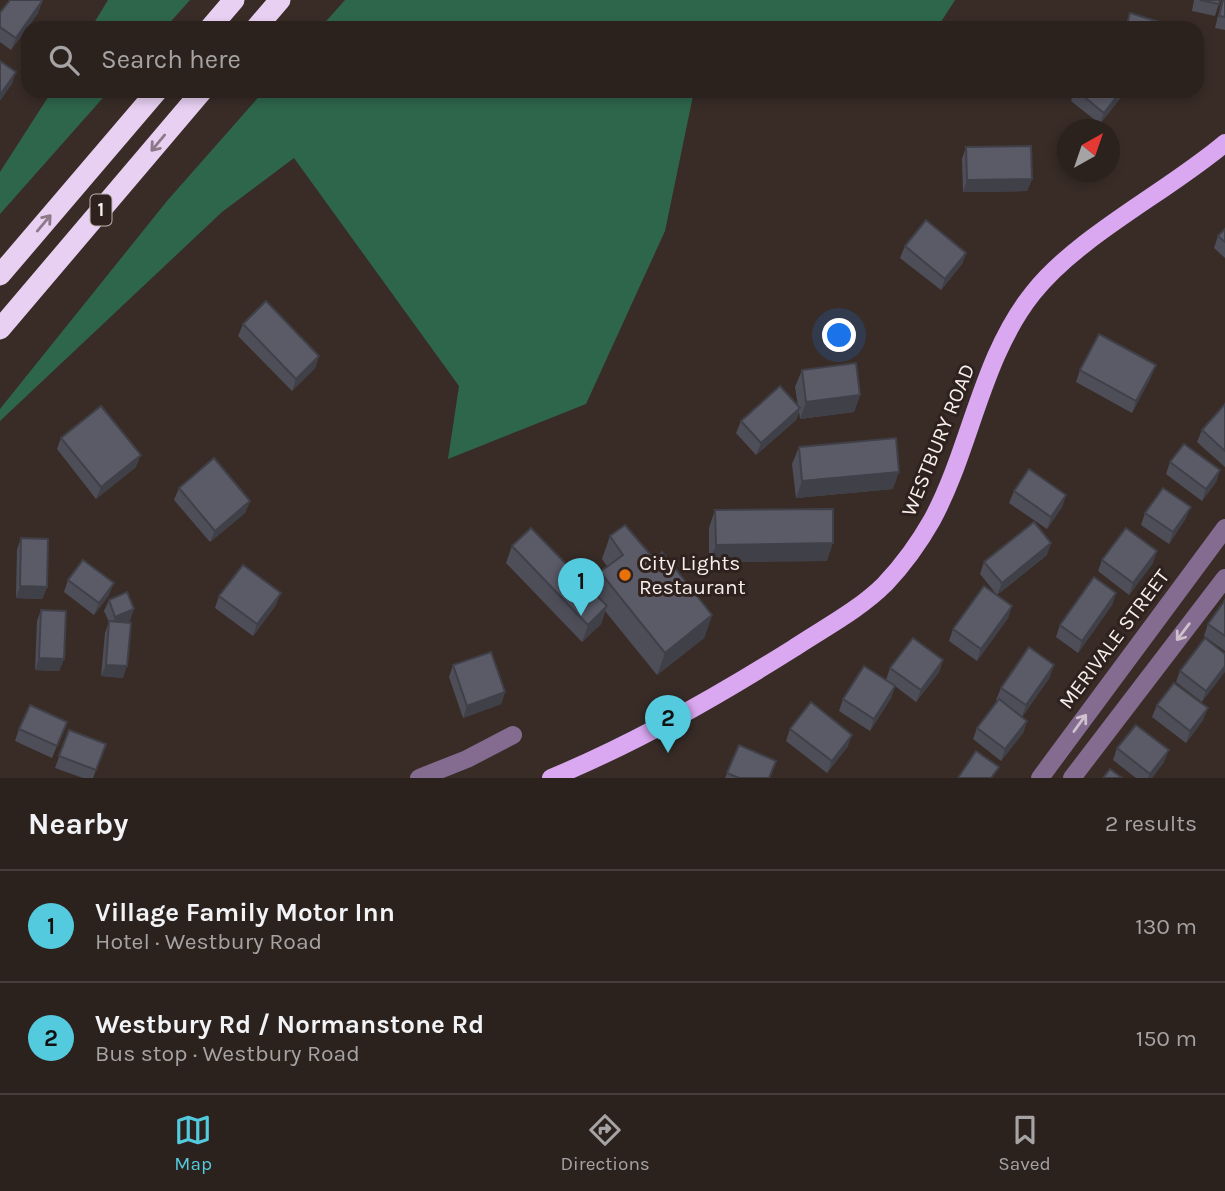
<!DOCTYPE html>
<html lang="en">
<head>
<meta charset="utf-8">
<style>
	:root { --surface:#2b211d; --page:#332926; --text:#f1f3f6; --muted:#a6a3a4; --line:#473e3b; --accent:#54cade }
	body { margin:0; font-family:Karla,sans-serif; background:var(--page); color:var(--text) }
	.compass { position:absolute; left:1057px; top:119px; width:63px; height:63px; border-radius:50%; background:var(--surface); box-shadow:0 4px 10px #0003; rotate:40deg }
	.you { position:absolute; left:840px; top:336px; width:24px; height:24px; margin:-18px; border:5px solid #fff; border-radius:50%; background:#1a73e8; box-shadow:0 0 0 10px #1a73e833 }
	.badge { display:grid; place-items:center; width:46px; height:46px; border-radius:50%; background:var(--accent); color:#111; font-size:23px; font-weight:700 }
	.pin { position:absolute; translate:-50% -58px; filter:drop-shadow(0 2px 4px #0008) }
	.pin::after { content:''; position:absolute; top:37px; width:24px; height:21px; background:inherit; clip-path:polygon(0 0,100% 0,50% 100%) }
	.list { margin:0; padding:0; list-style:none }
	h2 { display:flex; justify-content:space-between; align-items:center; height:91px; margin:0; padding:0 28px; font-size:30px }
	h2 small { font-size:23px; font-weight:400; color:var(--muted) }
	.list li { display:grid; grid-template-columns:46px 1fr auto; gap:21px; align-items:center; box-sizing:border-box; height:112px; padding:0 28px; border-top:2px solid var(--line) }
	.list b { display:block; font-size:26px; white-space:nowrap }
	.list p { margin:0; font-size:23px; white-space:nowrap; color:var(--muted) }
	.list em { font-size:23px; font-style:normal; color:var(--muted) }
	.icon { flex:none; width:38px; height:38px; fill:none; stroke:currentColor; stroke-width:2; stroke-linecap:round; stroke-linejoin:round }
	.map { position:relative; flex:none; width:1225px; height:778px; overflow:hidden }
	.search { position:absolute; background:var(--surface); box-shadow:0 4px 10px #0003; left:21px; right:21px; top:21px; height:77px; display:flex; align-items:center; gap:18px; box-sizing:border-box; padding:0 24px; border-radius:21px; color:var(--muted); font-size:26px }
	.sheet { height:315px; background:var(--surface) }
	nav { display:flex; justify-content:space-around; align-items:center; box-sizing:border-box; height:98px; border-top:2px solid var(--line); background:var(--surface); font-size:19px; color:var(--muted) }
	nav a { display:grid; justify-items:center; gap:4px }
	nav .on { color:var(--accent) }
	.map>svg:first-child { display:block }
	.forest { fill:#2e664b }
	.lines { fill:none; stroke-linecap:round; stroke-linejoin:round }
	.minor { stroke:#846c90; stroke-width:18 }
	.major { stroke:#daa8f1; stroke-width:18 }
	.highway { stroke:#e8d0f3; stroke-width:21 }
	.wall { fill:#4e4e59 }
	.shaded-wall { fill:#404049 }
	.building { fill:#5b5b68; stroke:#404049; stroke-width:2 }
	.oneway { stroke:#8c7988 }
	.oneway2 { stroke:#cfc1cb }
	.food-dot { fill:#e8710a; stroke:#2f221e; stroke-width:2.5 }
	.labels { text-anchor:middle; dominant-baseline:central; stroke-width:6; stroke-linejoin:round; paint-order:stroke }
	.shield { fill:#2f221e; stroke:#bbb2ae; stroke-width:2 }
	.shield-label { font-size:19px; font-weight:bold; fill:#f7efeb }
	.street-label { font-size:21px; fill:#f7efeb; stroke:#2f221e }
	.poi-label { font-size:21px; fill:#f7efeb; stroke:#2f221e; text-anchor:start }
</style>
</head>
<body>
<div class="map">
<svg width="1225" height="778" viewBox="0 0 1225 778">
	<rect width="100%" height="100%" fill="#392c27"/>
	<!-- forest -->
	<g class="forest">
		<polygon points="108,0 190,0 165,28 91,28"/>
		<polygon points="345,0 955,0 937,28 320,28"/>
		<polygon points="52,91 109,91 0,214 0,172"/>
		<polygon points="264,91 694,91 665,231 586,404 448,459 459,386 294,158 222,212 0,421 0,409 167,201"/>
	</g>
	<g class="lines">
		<!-- minor -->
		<g class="minor">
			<polyline points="419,778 467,759 513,735"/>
			<polyline points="1040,778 1225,528"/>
			<polyline points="1072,778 1225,578"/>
		</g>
		<!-- major -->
		<path class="major" d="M 551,778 C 636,743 716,697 794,648 C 824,628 859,610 885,584 C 903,565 919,543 932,520 C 971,448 981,358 1033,293 C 1078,236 1167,192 1225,143"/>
		<!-- highway -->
		<g class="highway">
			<polyline points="210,28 234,0"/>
			<polyline points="256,28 280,0"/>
			<polyline points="0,275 157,91"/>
			<polyline points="0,329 202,91"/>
		</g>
	</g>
	<!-- wall -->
	<g class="wall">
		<polygon points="1194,0 1220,0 1215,16 1192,11"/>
		<polygon points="1222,0 1225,0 1225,30 1215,28"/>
		<polygon points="42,1 38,13 11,50 0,42 0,13"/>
		<polygon points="1074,91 1126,91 1100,124 1071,101"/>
		<polygon points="966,147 1032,179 1027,191 963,192 962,159"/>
		<polygon points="1225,229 1225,258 1214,248 1218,236"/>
		<polygon points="905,246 966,253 962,264 941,290 900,258"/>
		<polygon points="243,324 319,356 315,368 292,391 238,336"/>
		<polygon points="802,370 860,395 854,412 800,419 799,412 796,420 756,455 736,433 741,421 798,406 795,387"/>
		<polygon points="1080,370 1151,377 1132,413 1076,382"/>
		<polygon points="1225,404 1225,467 1197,442 1202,430"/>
		<polygon points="61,438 136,467 96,499 57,449"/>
		<polygon points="799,447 893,489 796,498 792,464"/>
		<polygon points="1170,462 1220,470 1216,482 1202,501 1166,474"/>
		<polygon points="179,488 250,501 245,513 210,542 174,500"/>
		<polygon points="1014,491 1066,495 1062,507 1047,529 1009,503"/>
		<polygon points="715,510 827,561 709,562 709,528"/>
		<polygon points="1145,513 1186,518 1169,544 1141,525"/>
		<polygon points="610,536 655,560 712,615 704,638 657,675 605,611 601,624 582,642 506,563 512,546 593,591 600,572 607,566 602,559"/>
		<polygon points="21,538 47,587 42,599 16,598 17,550"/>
		<polygon points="1047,555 997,595 980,574 984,562"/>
		<polygon points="1102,560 1153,563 1129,595 1098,571"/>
		<polygon points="68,580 109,595 94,615 64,592"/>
		<polygon points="1116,593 1112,605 1078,653 1056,637 1060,625"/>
		<polygon points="219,596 276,605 253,636 215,608"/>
		<polygon points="109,600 130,621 126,623 123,678 101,676 105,633 109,622 104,611"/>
		<polygon points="1225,600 1225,651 1204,636 1208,624"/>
		<polygon points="1012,606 1008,618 977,661 949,641 953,629"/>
		<polygon points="41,610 64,659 59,671 35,670 37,621"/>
		<polygon points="1225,654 1202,702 1176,682 1180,671"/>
		<polygon points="943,660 939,672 916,702 895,686 891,698 870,731 839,711 843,699 886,680 890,668"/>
		<polygon points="453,665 505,692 501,704 463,718 449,677"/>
		<polygon points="1050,677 1022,717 1027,721 1023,733 1001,761 973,739 977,728 998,701 996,700 1001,688"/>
		<polygon points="1157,705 1203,720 1186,743 1152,717"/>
		<polygon points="67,722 52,758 15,741 19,729"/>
		<polygon points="790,729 848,746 827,773 786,741"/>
		<polygon points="69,730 106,744 93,778 83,778 55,768"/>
		<polygon points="739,745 769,778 725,778"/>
		<polygon points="1117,748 1164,762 1152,778 1136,778 1113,760"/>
	</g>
	<!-- shaded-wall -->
	<g class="shaded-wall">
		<polygon points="42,1 38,13 11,50 16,38"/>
		<polygon points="16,72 12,84 0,101 0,95"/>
		<polygon points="1121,91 1126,91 1100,124 1104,113"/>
		<polygon points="1032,179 1027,191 963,192 967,180"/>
		<polygon points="966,253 962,264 941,290 945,279"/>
		<polygon points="319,356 315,368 292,391 296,379"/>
		<polygon points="1156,365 1151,377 1132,413 1136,401"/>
		<polygon points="860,395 854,412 800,419 806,402"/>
		<polygon points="800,408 796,420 756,455 761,443"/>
		<polygon points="141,455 136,467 96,499 101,487"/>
		<polygon points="1220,470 1216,482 1202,501 1206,489"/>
		<polygon points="899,472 893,489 796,498 802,481"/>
		<polygon points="1066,495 1062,507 1047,529 1051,517"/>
		<polygon points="250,501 245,513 210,542 215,531"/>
		<polygon points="1191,507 1186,518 1169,544 1173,532"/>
		<polygon points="833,543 827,561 709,562 716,545"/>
		<polygon points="1051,543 1047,555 997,595 1002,583"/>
		<polygon points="1157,551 1153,563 1129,595 1133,583"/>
		<polygon points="114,583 109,595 94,615 99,603"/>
		<polygon points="20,586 47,587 42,599 16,598"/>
		<polygon points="281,593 276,605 253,636 257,624"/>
		<polygon points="1116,593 1112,605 1078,653 1082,641"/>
		<polygon points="607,606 601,624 582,642 588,625"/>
		<polygon points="1012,606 1008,618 977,661 981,649"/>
		<polygon points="134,609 130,621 111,629 115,617"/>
		<polygon points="712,615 704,638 657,675 665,653"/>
		<polygon points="39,658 64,659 59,671 35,670"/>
		<polygon points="943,660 939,672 916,702 921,690"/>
		<polygon points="106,665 127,666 123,678 101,676"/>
		<polygon points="1054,665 1050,677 1022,717 1026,705"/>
		<polygon points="1225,666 1225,672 1202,702 1206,691"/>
		<polygon points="895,686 891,698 870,731 874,719"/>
		<polygon points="505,692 501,704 463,718 467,706"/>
		<polygon points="1208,708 1203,720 1186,743 1190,731"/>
		<polygon points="1027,721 1023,733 1001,761 1005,749"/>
		<polygon points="852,735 848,746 827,773 832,761"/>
		<polygon points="1169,750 1164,762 1152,778 1148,778 1150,774"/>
	</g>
	<!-- building -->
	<g class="building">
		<polygon points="10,0 41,0 42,1 16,38 0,27 0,13"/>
		<polygon points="1200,0 1220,0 1219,4"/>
		<polygon points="1223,0 1225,0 1225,17 1219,16"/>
		<polygon points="1130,13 1159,22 1157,28 1126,28"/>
		<polygon points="0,61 16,72 0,95"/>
		<polygon points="1077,91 1121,91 1104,113"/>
		<polygon points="1031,146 1032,179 967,180 966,147"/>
		<polygon points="926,220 966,253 945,279 905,246"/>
		<polygon points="1225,229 1225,242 1218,236"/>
		<polygon points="266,301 319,356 296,379 243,324"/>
		<polygon points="1099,334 1156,365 1136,401 1080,370"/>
		<polygon points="856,363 860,395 806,402 802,370"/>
		<polygon points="780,386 800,408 761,443 741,421"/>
		<polygon points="1225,404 1225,451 1202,430"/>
		<polygon points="101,406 141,455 101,487 61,438"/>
		<polygon points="896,438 899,472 802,481 799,447"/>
		<polygon points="1184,444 1220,470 1206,489 1170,462"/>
		<polygon points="214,458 250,501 215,531 179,488"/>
		<polygon points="1029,469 1066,495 1051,517 1014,491"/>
		<polygon points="1163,488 1191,507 1173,532 1145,513"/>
		<polygon points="833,509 833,543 716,545 715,510"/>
		<polygon points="1034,522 1051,543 1002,583 984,562"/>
		<polygon points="625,525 655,560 662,552 712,615 665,653 600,572 623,555 610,536"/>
		<polygon points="531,528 607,606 588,625 512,546"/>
		<polygon points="1126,528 1157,551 1133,583 1102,560"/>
		<polygon points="21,538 48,539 47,587 20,586"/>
		<polygon points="83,560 114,583 99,603 68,580"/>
		<polygon points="243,565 281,593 257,624 219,596"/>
		<polygon points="1094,577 1116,593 1082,641 1060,625"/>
		<polygon points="984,586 1012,606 981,649 953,629"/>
		<polygon points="127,592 134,609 115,617 109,600"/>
		<polygon points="1225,600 1225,636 1208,624"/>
		<polygon points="41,610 66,611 64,659 39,658"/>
		<polygon points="109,621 131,623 127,666 106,665"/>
		<polygon points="913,638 943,660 921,690 890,668"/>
		<polygon points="1205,638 1225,654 1225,666 1206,691 1180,671"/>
		<polygon points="1029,647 1054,665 1026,705 1001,688"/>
		<polygon points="491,652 505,692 467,706 453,665"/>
		<polygon points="864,666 895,686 874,719 843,699"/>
		<polygon points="1174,683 1208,708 1190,731 1157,705"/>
		<polygon points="999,699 1027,721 1005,749 977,728"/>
		<polygon points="811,702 852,735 832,761 790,729"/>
		<polygon points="30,705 67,722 57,746 19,729"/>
		<polygon points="1136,725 1169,750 1150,774 1117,748"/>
		<polygon points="69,730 106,744 96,770 59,756"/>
		<polygon points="739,745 776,761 769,778 739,778 727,773"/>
		<polygon points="976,751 999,767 991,778 958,778"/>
		<polygon points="1110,769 1122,778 1103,778"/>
	</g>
	<!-- one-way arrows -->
	<defs><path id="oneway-shaft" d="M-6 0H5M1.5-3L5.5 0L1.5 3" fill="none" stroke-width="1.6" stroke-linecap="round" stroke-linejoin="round" transform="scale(1.75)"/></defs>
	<g class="oneway">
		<use href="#oneway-shaft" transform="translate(158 143) rotate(130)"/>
		<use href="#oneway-shaft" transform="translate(44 223) rotate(-50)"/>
	</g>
	<g class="oneway2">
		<use href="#oneway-shaft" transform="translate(1183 632) rotate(127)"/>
		<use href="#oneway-shaft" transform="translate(1080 723) rotate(-54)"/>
	</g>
	<!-- markers -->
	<circle class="food-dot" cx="625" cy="575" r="7"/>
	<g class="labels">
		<!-- shield labels -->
		<rect class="shield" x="90.5" y="194.5" width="21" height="31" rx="5"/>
		<g class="shield-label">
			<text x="101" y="210">1</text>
		</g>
		<!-- street labels -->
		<g class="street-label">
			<text transform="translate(938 440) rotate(-68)">WESTBURY ROAD</text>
			<text transform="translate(1114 639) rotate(-53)">MERIVALE STREET</text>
		</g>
		<!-- poi labels -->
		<g class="poi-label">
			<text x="639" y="563">City Lights<tspan x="639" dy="24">Restaurant</tspan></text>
		</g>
	</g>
</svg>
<svg class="compass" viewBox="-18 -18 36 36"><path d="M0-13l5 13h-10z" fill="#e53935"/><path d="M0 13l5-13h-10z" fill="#a6a3a4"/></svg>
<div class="you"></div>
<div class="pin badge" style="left:581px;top:616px">1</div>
<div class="pin badge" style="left:668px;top:753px">2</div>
<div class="search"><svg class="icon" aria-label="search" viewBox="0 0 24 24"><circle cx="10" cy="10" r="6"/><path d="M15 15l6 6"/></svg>Search here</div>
</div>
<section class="sheet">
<h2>Nearby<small>2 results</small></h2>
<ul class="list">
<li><span class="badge">1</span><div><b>Village Family Motor Inn</b><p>Hotel · Westbury Road</p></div><em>130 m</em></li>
<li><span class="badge">2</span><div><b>Westbury Rd / Normanstone Rd</b><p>Bus stop · Westbury Road</p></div><em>150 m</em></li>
</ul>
</section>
<nav>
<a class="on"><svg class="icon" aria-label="map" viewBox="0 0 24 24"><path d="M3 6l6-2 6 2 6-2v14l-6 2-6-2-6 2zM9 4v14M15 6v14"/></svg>Map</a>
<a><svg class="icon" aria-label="directions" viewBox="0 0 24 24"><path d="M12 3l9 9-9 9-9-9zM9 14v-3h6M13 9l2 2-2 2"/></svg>Directions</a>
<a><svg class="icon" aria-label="saved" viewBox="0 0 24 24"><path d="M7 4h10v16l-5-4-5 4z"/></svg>Saved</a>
</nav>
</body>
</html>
